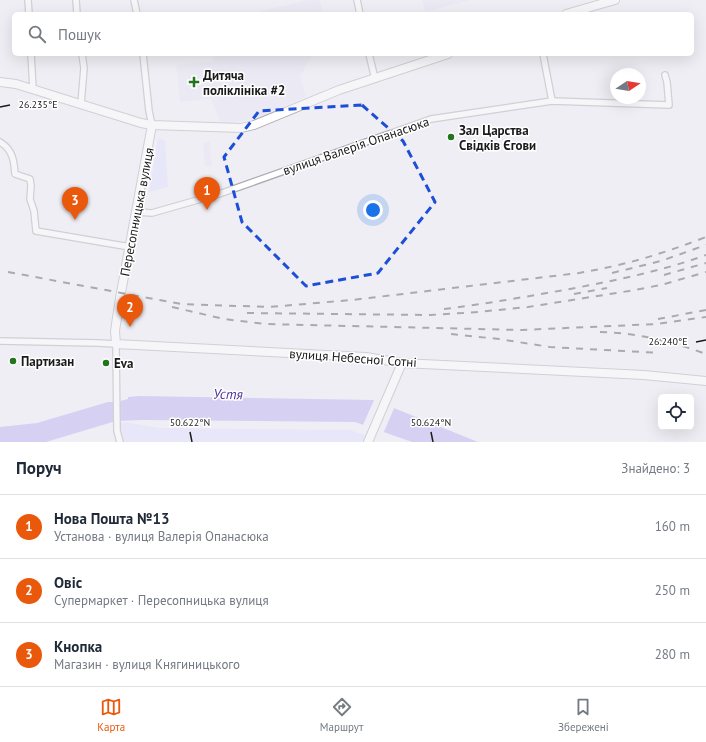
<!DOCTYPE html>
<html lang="uk">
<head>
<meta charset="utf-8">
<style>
	:root { --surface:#fff; --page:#f6f6f7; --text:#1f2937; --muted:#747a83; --line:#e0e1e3; --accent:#ea580c }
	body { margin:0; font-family:"PT Sans",sans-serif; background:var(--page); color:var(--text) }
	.controls { position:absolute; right:12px; bottom:12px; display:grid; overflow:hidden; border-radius:6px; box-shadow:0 4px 16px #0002 }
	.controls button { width:36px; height:36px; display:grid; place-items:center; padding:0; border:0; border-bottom:1px solid var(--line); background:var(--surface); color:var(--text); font:20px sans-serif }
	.compass { position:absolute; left:610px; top:68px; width:36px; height:36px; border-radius:50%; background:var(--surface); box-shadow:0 4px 16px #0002; rotate:78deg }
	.you { position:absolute; left:373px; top:210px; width:14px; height:14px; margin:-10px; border:3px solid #fff; border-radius:50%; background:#1a73e8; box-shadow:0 0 0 6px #1a73e833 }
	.badge { display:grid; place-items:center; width:26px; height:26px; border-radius:50%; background:var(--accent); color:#fff; font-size:13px; font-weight:700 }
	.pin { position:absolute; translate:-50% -33px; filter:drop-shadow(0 1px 2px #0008) }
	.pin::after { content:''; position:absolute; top:21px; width:14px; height:12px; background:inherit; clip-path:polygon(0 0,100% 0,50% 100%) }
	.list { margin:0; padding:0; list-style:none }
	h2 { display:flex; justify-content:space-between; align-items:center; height:52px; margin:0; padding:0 16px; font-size:17px }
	h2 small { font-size:13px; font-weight:400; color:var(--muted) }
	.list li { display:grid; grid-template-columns:26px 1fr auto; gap:12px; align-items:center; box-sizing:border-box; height:64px; padding:0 16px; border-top:1px solid var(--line) }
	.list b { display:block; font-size:15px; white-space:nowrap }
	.list p { margin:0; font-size:13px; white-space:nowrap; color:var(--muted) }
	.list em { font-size:13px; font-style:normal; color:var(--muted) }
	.icon { flex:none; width:22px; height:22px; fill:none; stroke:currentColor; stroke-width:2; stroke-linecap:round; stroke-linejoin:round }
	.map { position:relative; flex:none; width:706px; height:442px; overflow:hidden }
	.search { position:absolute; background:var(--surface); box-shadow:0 4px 16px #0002; left:12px; right:12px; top:12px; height:44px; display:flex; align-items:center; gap:10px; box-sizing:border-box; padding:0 14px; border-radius:6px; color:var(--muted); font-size:15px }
	.sheet { height:244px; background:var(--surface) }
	nav { display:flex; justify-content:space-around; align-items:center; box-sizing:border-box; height:56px; border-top:1px solid var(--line); background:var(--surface); font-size:11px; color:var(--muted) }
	nav a { display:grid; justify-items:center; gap:2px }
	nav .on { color:var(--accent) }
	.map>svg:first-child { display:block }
	.built { fill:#e7e5f3 }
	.green { fill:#e1dcff }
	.water { fill:#b8abf2 }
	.pier { fill:#efeef4 }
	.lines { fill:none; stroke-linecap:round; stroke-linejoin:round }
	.street-casing { stroke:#abaab0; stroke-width:8 }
	.secondary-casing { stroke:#abaab0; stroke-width:10 }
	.street { stroke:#fff; stroke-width:5.5 }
	.secondary { stroke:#fff; stroke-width:8 }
	.rail { stroke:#58575a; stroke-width:2; stroke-dasharray:7 7; stroke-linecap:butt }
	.marked { fill:none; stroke:#1d4ed8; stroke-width:3; stroke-dasharray:8 5; stroke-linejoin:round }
	.ticks { fill:none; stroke:#1a191b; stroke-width:1.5 }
	.poi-dot { fill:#22741e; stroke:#fff; stroke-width:1.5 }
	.labels { text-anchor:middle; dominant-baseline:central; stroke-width:3; stroke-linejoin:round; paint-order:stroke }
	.poi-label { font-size:13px; font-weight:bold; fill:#1a191b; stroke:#fff; text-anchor:start }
	.street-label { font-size:13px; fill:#1a191b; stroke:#fff }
	.water-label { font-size:14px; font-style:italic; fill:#513296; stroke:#fff }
	.ticks-label { font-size:10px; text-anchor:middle; fill:#1a191b; stroke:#fff; stroke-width:3; stroke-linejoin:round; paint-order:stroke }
</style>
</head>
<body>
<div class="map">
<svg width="706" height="442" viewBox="0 0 706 442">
	<rect width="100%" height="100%" fill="#efeef4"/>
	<!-- built -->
	<g class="built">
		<polygon points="308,0 320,0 323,14 249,14"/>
		<polygon points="422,0 471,0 425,12"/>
		<polygon points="212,54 313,54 300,77 306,97 253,119 233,123 221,124 211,99 180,102 176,65 213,61"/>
		<polygon points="210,142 212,166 205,166 203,143"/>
	</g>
	<!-- green -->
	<g class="green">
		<polygon points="158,139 165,140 168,187 149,192"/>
		<polygon points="118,422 131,423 159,428 350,430 370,437 368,442 120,442"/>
	</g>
	<!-- water -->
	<polygon class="water" points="139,396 374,400 478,442 412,442 355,422 142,420 116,421 46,442 0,442 0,427 37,423 108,402 116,402 128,399 128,397"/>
	<!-- pier -->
	<polygon class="pier" points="375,398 395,406 383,434 362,427"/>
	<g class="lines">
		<defs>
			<g id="street">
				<polyline points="28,0 29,14"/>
				<polyline points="76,0 77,14"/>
				<polyline points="134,0 137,14"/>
				<polyline points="357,0 360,14"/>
				<polyline points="31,54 33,89"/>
				<polyline points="143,54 149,111 152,125"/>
				<polyline points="369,54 375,79"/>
				<polyline points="543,54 552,101"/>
				<polyline points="81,104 84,68 82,54"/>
				<path d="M 0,142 C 13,150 14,161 15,174 L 30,179 L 31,186 L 30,199 L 34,211 L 36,231 L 130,247"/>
				<polyline points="137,212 152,213 222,193 431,119 552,101 669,105 667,82 665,75"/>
				<polyline points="0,341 98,343 116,344 117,431 120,442"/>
			</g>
			<g id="secondary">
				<polyline points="566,14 615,0"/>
				<polyline points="0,82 16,84 141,123 152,125 241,128 254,125 339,90 448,54"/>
				<polyline points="152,125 120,298 115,331 116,344 366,357 402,363 644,375 706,381"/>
				<polyline points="368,442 402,363"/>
			</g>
		</defs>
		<!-- street casing -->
		<use href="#street" class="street-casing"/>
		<!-- secondary casing -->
		<use href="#secondary" class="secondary-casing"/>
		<!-- street -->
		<use href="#street" class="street"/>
		<!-- secondary -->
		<use href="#secondary" class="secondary"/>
		<!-- rail -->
		<g class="rail">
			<path d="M 8,272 L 181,304 L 269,307 L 352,300 L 579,273 C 626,265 662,254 706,237"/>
			<polyline points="612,273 661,261 706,245"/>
			<polyline points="664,275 706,263"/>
			<polyline points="574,294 607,288"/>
			<polyline points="172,307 224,319 265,324 521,330 657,324 706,317"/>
			<path d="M 444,309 C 486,304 529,296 570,289 C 617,280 662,271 706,255"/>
			<polyline points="247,313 430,315 478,312 528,307 629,291 661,285 706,272"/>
			<polyline points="658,319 706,310"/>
			<path d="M 600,332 C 637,333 671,341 706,354"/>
			<polyline points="451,334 499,339 550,347 660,353"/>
		</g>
	</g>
	<!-- marked area -->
	<path d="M0 0H706V442H0ZM 362,105 L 403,141 L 435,202 L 378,273 L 306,286 L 242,222 L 224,157 L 259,111 Z" fill="#efeef4" fill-opacity=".55" fill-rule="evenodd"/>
	<path class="marked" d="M 362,105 L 403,141 L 435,202 L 378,273 L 306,286 L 242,222 L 224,157 L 259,111 Z"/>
	<!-- ticks -->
	<path class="ticks" d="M 0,107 L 10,105M 696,342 L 706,340M 190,432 L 192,442M 431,432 L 433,442"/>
	<!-- markers -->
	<g class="poi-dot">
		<path d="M192 76h4v4h4v4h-4v4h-4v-4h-4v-4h4z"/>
		<circle cx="451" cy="137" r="4"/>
		<circle cx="13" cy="361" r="4"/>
		<circle cx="106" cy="363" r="4"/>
	</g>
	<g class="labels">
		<!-- poi labels -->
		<g class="poi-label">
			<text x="203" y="75">Дитяча<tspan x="203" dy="15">поліклініка #2</tspan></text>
			<text x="459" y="130">Зал Царства<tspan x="459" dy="15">Свідків Єгови</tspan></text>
			<text x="21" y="361">Партизан</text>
			<text x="114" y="363">Eva</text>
		</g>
		<!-- street labels -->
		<g class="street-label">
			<text transform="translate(356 146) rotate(-19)">вулиця Валерія Опанасюка</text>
			<text transform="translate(137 212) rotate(-79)">Пересопницька вулиця</text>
			<text transform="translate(353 358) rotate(4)">вулиця Небесної Сотні</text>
		</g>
		<!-- water labels -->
		<g class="water-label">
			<text transform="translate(228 394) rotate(1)">Устя</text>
		</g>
	</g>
	<g class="ticks-label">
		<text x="38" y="108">26.235°E</text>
		<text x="668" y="345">26.240°E</text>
		<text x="190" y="426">50.622°N</text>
		<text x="431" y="426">50.624°N</text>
	</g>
</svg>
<div class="controls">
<button><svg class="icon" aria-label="locate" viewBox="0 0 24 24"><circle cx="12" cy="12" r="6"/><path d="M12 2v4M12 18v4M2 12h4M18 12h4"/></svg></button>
</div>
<svg class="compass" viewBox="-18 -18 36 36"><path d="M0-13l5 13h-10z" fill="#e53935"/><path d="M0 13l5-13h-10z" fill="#747a83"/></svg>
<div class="you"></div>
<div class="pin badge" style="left:207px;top:210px">1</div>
<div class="pin badge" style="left:130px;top:327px">2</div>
<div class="pin badge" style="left:75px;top:220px">3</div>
<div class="search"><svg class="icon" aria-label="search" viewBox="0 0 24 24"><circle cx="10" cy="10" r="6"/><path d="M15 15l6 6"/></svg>Пошук</div>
</div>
<section class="sheet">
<h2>Поруч<small>Знайдено: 3</small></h2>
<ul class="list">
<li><span class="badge">1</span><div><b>Нова Пошта №13</b><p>Установа · вулиця Валерія Опанасюка</p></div><em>160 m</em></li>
<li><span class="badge">2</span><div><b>Овіс</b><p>Супермаркет · Пересопницька вулиця</p></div><em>250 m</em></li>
<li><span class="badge">3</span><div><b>Кнопка</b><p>Магазин · вулиця Княгиницького</p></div><em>280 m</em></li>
</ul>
</section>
<nav>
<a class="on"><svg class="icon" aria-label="map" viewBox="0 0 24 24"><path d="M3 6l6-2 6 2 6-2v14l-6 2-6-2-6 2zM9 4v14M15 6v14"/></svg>Карта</a>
<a><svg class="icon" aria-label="directions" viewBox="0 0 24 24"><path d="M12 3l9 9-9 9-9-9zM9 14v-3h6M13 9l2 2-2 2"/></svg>Маршрут</a>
<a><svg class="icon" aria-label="saved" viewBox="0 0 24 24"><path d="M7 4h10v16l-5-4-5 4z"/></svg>Збережені</a>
</nav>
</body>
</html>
